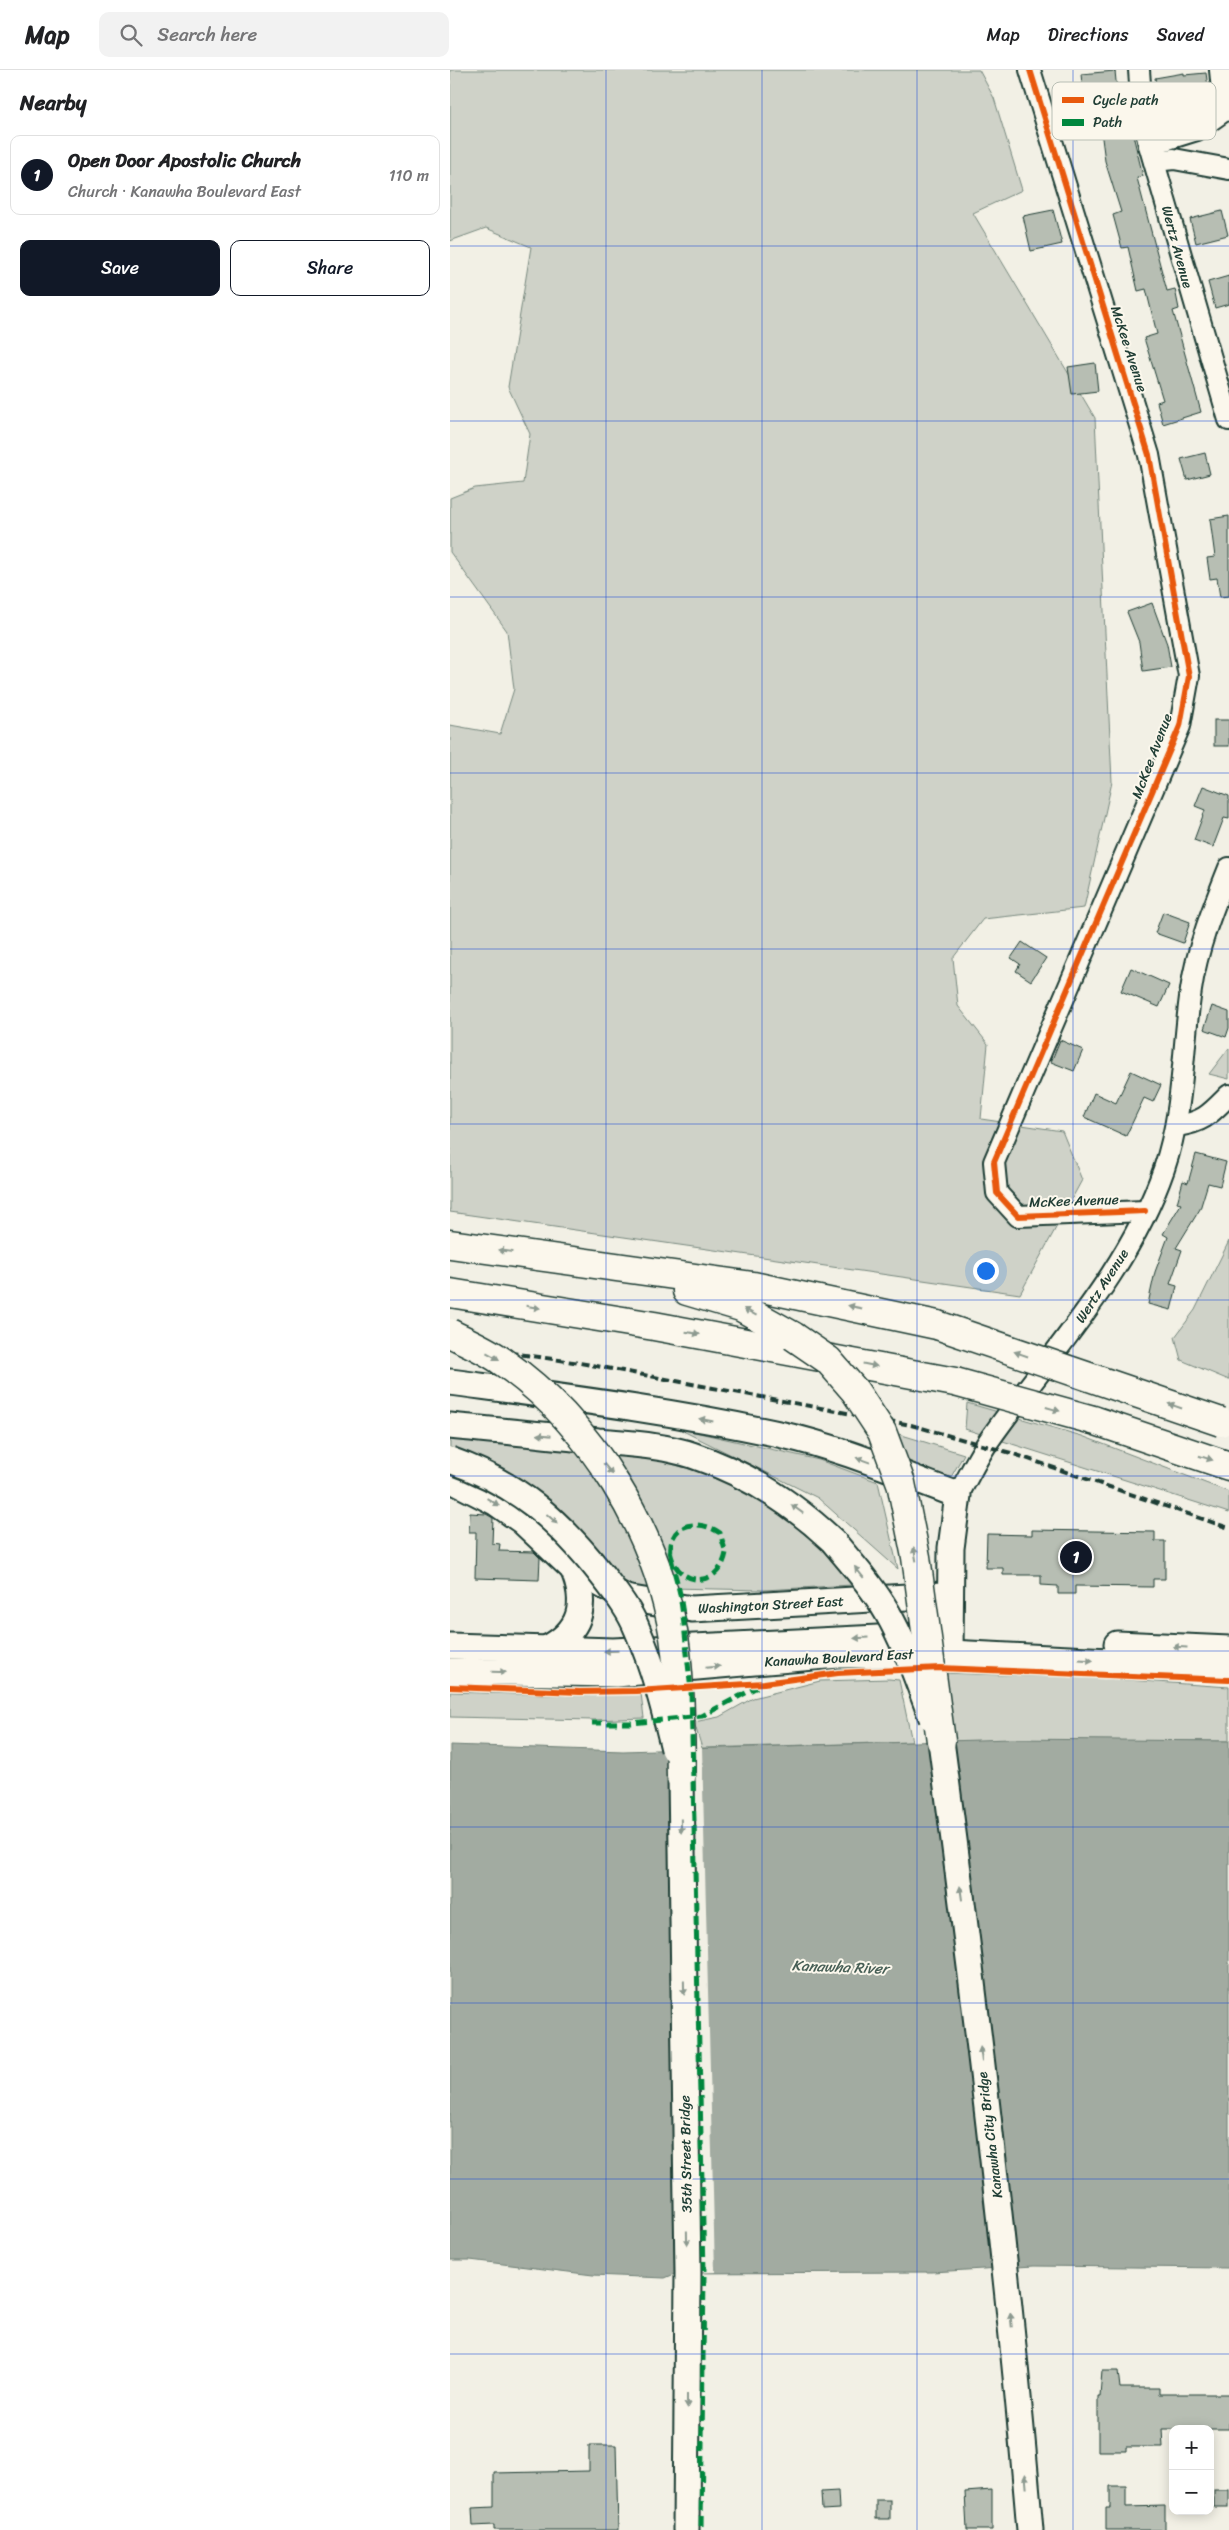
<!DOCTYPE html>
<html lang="en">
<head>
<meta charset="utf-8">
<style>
	:root { --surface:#fff; --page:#f2f2f2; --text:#202124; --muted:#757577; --line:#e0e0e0; --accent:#111827 }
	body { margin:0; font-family:Sriracha,sans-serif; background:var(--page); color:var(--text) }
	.controls { position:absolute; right:15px; bottom:15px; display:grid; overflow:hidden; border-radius:10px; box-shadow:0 2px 12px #0003 }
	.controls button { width:45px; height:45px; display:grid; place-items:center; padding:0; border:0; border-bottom:1px solid var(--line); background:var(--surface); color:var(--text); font:25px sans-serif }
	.you { position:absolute; left:535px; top:1200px; width:18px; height:18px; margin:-12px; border:4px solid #fff; border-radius:50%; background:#1a73e8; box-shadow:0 0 0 8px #1a73e833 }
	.badge { display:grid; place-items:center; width:32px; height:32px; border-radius:50%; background:var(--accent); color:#fff; font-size:16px; font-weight:700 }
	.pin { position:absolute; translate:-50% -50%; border:2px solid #fff; box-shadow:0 1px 5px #0006 }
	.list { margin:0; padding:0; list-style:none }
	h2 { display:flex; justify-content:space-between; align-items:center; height:65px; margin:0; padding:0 20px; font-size:21px }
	h2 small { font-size:16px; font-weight:400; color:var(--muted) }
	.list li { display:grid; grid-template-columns:32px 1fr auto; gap:15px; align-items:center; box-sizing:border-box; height:80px; margin:0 10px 10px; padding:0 10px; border:1px solid var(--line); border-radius:10px }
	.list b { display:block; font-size:19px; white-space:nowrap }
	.list p { margin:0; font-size:16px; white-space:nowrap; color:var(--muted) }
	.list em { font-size:16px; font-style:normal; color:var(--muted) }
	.actions { display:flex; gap:10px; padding:15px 20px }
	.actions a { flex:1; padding:11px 0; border:1px solid var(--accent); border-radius:10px; text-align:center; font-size:18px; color:var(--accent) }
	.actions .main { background:var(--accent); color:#fff }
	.icon { flex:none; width:28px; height:28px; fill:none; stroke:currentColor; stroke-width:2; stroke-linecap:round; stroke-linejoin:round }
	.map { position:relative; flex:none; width:779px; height:2460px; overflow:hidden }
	header { display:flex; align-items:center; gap:30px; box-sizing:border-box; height:70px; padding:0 25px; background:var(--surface); border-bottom:1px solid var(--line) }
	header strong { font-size:24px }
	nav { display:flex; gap:28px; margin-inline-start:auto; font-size:18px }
	.search { width:350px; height:45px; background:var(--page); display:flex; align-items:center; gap:12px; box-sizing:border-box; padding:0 18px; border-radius:10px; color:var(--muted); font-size:19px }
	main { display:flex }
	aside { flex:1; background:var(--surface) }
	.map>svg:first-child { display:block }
	.green { fill:#cfd2c8; stroke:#77887e }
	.water { fill:#a2aba1; stroke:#6e7f75 }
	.pier { fill:#f2f0e5 }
	.building { fill:#b7beb3; stroke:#1f3d34 }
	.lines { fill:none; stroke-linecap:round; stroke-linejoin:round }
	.minor-casing { stroke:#1f3d34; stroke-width:24 }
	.major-casing { stroke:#1f3d34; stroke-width:29 }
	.highway-casing { stroke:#1f3d34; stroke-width:31 }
	.minor { stroke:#fbf7ec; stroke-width:20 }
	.major { stroke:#fbf7ec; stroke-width:25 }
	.highway { stroke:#fbf7ec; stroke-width:28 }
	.rail { stroke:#1f3d34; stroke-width:4; stroke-dasharray:8 4; stroke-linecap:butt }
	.major-bridge-casing { stroke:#1f3d34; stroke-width:29; stroke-linecap:butt }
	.highway-bridge-casing { stroke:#1f3d34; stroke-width:31; stroke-linecap:butt }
	.major-bridge { stroke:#fbf7ec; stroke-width:25 }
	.highway-bridge { stroke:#fbf7ec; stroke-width:28 }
	.quiet { stroke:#00873e; stroke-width:5; stroke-dasharray:10 5; stroke-linecap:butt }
	.cycleway-casing { stroke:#fbf7ec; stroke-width:9 }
	.cycleway { stroke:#e8590c; stroke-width:6 }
	.oneway { fill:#8d9a90 }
	.grid { fill:none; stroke:#1d4ed8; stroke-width:1; stroke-opacity:0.55 }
	.labels { text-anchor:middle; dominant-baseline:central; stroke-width:4; stroke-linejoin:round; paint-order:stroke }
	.street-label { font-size:14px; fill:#1f3d34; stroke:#fbf7ec }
	.water-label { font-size:15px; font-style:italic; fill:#465e55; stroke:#fbf7ec }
	.key { fill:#fbf7ec; stroke:#b9bfb5; stroke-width:1 }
	.key-label { font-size:14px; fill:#1f3d34 }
</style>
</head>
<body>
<header>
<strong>Map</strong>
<div class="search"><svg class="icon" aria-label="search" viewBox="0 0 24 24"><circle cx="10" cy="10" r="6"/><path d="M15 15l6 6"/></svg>Search here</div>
<nav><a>Map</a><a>Directions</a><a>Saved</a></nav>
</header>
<main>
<aside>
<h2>Nearby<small></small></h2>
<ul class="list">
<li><span class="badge">1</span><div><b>Open Door Apostolic Church</b><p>Church · Kanawha Boulevard East</p></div><em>110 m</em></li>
</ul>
<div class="actions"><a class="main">Save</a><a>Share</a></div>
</aside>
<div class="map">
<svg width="779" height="2460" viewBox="0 0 779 2460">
	<rect width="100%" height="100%" fill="#f2f0e5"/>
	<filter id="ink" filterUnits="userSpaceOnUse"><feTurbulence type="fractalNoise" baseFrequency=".02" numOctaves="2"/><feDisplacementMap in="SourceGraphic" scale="10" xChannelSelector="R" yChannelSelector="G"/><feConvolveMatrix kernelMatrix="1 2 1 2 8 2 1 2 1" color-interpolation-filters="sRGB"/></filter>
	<g filter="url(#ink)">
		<!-- green -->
		<g class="green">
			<polygon points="0,0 529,0 544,28 572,120 523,143 645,348 662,712 634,838 533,849 503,888 508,936 538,974 531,1049 612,1061 632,1110 570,1224 0,1142 0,655 50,664 64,619 57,561 0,482 0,428 25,418 73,413 80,364 58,317 81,177 36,158 0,171"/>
			<polygon points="779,978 779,1009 759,1004"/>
			<polygon points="779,1171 779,1310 731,1290 725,1267 745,1240"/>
			<polygon points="517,1333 632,1366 779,1422 779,1443 515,1359"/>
			<polygon points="227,1358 369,1390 428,1412 448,1499 368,1428"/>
			<polygon points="442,1362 514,1384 501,1407 451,1395"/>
			<polygon points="0,1363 169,1379 264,1406 321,1437 368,1475 402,1515 314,1520 173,1517 107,1441 73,1411 0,1377"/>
			<polygon points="491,1603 647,1608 779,1617 779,1671 505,1671"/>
			<polygon points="439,1609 449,1610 462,1672 252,1678 244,1652 269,1647 303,1628 370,1611"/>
			<polygon points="0,1622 132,1626 191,1623 194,1648 144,1650 0,1647"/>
		</g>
		<!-- water -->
		<polygon class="water" points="561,1669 779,1671 779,2198 584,2196 482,2202 227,2203 215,2208 143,2205 20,2190 0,2190 0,1675 173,1681"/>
		<!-- pier -->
		<polygon class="pier" points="252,1678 265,2202 227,2203 222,1710 212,1679"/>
		<!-- building -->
		<g class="building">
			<polygon points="665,1 671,63 682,61 693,106 687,108 717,221 725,219 729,239 723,241 751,342 713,354 707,332 713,330 694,268 707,264 696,219 688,221 678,177 672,178 663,145 671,142 655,91 650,53 636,54 631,4"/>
			<polygon points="734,3 734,5 756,3 759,24 738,27 741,49 712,53 705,8"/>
			<polygon points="603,140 612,174 581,181 573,146"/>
			<polygon points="772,141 778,165 746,173 740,149"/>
			<polygon points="779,206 779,234 765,238 758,212"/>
			<polygon points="645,293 648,321 622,324 618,297"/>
			<polygon points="755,383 760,404 737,410 731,389"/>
			<polygon points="779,446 779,526 770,527 767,508 760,509 757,488 765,487 760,449"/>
			<polygon points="702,533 717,574 721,597 693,601 689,572 677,542"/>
			<rect x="764" y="650" width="15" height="26"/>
			<polygon points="753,716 779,726 779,749 774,748 763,777 744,770 755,740 745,736"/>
			<polygon points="713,842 740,852 733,873 705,863"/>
			<polygon points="572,872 596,888 581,911 566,901 570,894 561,888"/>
			<polygon points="681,898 719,915 709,937 671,921"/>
			<polygon points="762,936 779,942 779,958 776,967 754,959"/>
			<polygon points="610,970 633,980 624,1001 601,992"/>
			<polygon points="681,1001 711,1015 703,1032 694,1028 676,1066 634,1047 644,1023 666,1033"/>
			<polygon points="746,1084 776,1092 770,1116 758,1113 750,1139 726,1178 732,1180 720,1214 727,1216 721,1240 698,1234 705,1202 718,1167 713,1164 731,1134 727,1133 733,1111 738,1113"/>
			<polygon points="20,1443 36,1444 43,1448 42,1473 50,1474 49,1481 84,1482 90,1488 89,1510 25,1508 26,1462 19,1462"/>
			<polygon points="582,1460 705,1462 705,1471 715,1471 715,1509 703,1509 703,1517 625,1516 625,1524 608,1524 608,1516 591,1515 591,1505 553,1505 553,1498 536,1498 537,1464 582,1465"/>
			<polygon points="652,2301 668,2301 670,2318 709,2318 709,2324 779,2324 779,2359 712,2359 713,2377 676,2377 676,2381 648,2381 648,2326 650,2326"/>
			<polygon points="139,2375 166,2375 168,2460 44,2460 44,2455 23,2456 22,2438 44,2437 44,2403 139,2401"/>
			<polygon points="660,2416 676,2416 676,2437 715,2436 715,2460 656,2460 656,2438 660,2438"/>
			<polygon points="542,2420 542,2460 517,2460 515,2422"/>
			<rect x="764" y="2420" width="15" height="17"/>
			<polygon points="388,2421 389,2439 372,2440 371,2422"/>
			<rect x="426" y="2430" width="14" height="19"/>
		</g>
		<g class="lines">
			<defs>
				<g id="minor">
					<polyline points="580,0 699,385 739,606 730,656 544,1092 547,1123 568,1146 695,1141"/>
					<polyline points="689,0 692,42 699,75 779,350"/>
					<polyline points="699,75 747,60 774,41 770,0"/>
					<polyline points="704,91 724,89 779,99"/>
					<path d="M 727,1056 C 754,1052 760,1044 779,1025"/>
					<path d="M 508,1425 C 519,1406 528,1386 540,1369 C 602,1281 678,1203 714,1099 C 734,1041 732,981 741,920 C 747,878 763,838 779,798"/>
				</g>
				<g id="major">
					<path d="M 0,1312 C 111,1327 223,1341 333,1365 C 392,1378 451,1404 508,1425 L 501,1478 L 500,1583"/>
					<path d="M 0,1356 C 49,1361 98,1365 148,1371 C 179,1374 212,1375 242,1385 C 296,1403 342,1432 383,1471"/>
					<polyline points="0,1409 45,1432 72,1451 123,1499 176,1528 242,1539 493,1525"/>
					<polyline points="667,1574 779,1579"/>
					<polyline points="0,1576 163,1581 469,1566"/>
					<path d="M 96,1579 C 131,1561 138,1535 123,1499"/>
					<polyline points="0,1601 166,1604 388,1585 500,1583 779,1597"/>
					<path d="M 491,1671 C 526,1934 558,2196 580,2460"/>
					<polyline points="231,1707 238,2203 236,2460"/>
				</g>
				<g id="highway">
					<polyline points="0,1174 303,1216 487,1255"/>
					<polyline points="237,1221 291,1237 343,1266"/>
					<polyline points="0,1223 204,1256 505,1312"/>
					<polyline points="643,1350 779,1396"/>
				</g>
			</defs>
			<!-- minor casing -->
			<use href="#minor" class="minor-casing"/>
			<!-- major casing -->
			<use href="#major" class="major-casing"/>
			<!-- highway casing -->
			<use href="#highway" class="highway-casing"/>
			<!-- minor -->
			<use href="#minor" class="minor"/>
			<!-- major -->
			<use href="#major" class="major"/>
			<!-- highway -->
			<use href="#highway" class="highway"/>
			<!-- rail -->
			<polyline class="rail" points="0,1274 130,1293 461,1355 561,1383 779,1458"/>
			<defs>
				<g id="major-bridge">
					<path d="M 0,1390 C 68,1414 108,1449 152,1505 C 165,1522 179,1539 187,1559 C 204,1598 214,1638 224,1679"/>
					<path d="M 383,1471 C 402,1494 422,1516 437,1542 C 456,1575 468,1612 482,1648"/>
				</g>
				<g id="highway-bridge">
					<polyline points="487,1255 771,1352"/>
					<path d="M 0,1263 C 17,1272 37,1280 53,1292 C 141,1353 207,1462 224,1567 C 231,1614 230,1661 231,1707"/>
					<polyline points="343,1266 378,1290 405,1321 432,1362 451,1413 466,1487 491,1671"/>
					<polyline points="505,1312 643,1350"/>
				</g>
			</defs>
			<!-- major-bridge casing -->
			<use href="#major-bridge" class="major-bridge-casing"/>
			<!-- highway-bridge casing -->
			<use href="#highway-bridge" class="highway-bridge-casing"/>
			<!-- major-bridge -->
			<use href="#major-bridge" class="major-bridge"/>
			<!-- highway-bridge -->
			<use href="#highway-bridge" class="highway-bridge"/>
			<!-- quiet -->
			<g class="quiet">
				<path d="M 220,1481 C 226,1517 269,1520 276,1483 L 270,1463 C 255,1452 225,1449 221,1475 C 219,1489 227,1509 230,1524 C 235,1556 237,1588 241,1620 L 254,2202 L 251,2460"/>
				<polyline points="142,1653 181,1653 252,1646 307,1617"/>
			</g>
			<defs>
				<g id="cycleway">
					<polyline points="580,0 699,385 739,606 730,656 544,1092 547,1123 568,1146 695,1141"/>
					<polyline points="0,1617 130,1622 186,1621 314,1613 388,1603 490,1598 779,1610"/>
				</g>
			</defs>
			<!-- cycleway casing -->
			<use href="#cycleway" class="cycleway-casing"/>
			<!-- cycleway -->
			<use href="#cycleway" class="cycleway"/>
		</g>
		<!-- one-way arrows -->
		<defs><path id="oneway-solid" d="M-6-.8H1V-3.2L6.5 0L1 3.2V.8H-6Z" transform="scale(1.25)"/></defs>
		<g class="oneway">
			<use href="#oneway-solid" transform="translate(55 1181) rotate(-172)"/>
			<use href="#oneway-solid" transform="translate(83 1237) rotate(9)"/>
			<use href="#oneway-solid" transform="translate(405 1237) rotate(-168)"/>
			<use href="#oneway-solid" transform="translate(300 1242) rotate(-151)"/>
			<use href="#oneway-solid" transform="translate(243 1263) rotate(10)"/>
			<use href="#oneway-solid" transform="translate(571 1284) rotate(-161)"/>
			<use href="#oneway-solid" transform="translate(43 1286) rotate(29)"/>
			<use href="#oneway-solid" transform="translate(420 1295) rotate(11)"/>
			<use href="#oneway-solid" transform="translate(725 1336) rotate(-161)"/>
			<use href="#oneway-solid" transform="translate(603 1339) rotate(16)"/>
			<use href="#oneway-solid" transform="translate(256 1350) rotate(-169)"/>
			<use href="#oneway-solid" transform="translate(94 1365) rotate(-174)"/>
			<use href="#oneway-solid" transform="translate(756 1388) rotate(18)"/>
			<use href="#oneway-solid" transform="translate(413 1390) rotate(-160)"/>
			<use href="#oneway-solid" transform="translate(158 1399) rotate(51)"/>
			<use href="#oneway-solid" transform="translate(43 1432) rotate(31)"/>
			<use href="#oneway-solid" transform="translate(347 1439) rotate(-144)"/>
			<use href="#oneway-solid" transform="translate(102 1449) rotate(42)"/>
			<use href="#oneway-solid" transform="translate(465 1484) rotate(-100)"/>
			<use href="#oneway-solid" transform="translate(409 1502) rotate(-129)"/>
			<use href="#oneway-solid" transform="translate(411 1568) rotate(177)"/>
			<use href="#oneway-solid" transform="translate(730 1577) rotate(-177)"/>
			<use href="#oneway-solid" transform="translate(161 1581) rotate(179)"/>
			<use href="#oneway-solid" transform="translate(636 1590) rotate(3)"/>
			<use href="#oneway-solid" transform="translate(263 1597) rotate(-5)"/>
			<use href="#oneway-solid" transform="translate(49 1602) rotate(2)"/>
			<use href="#oneway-solid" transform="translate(231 1756) rotate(89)"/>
			<use href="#oneway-solid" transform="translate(511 1823) rotate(-98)"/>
			<use href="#oneway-solid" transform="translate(234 1918) rotate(89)"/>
			<use href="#oneway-solid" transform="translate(531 1984) rotate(-97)"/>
			<use href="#oneway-solid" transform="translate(237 2168) rotate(89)"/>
			<use href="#oneway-solid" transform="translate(561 2250) rotate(-96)"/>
			<use href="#oneway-solid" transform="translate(237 2331) rotate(90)"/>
			<use href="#oneway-solid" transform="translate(576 2411) rotate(-95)"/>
		</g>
	</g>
	<!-- grid -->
	<path class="grid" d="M 156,0 L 156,2460M 312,0 L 312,2460M 467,0 L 467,2460M 623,0 L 623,2460M 0,176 L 779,176M 0,351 L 779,351M 0,527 L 779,527M 0,703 L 779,703M 0,879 L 779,879M 0,1054 L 779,1054M 0,1230 L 779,1230M 0,1406 L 779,1406M 0,1581 L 779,1581M 0,1757 L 779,1757M 0,1933 L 779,1933M 0,2109 L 779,2109M 0,2284 L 779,2284"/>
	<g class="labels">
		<!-- street labels -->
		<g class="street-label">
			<text transform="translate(727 177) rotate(75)">Wertz Avenue</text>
			<text transform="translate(679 279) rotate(72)">McKee Avenue</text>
			<text transform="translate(702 686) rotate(-69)">McKee Avenue</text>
			<text transform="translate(624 1131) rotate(-2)">McKee Avenue</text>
			<text transform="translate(652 1216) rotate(-57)">Wertz Avenue</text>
			<text transform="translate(321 1535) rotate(-3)">Washington Street East</text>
			<text transform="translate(389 1588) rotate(-3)">Kanawha Boulevard East</text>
			<text transform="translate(540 2065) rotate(-97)">Kanawha City Bridge</text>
			<text transform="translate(236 2084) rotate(-91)">35th Street Bridge</text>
		</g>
		<!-- water labels -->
		<g class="water-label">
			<text transform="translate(390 1897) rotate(2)">Kanawha River</text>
		</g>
	</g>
	<!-- legend -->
	<rect x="602" y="12" width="164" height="58" rx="8" class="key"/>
	<rect x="612" y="27" width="22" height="6" fill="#e8590c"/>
	<rect x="612" y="49" width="22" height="7" fill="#00873e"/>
	<g class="key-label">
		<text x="643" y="35">Cycle path</text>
		<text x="643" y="57">Path</text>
	</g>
</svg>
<div class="controls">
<button>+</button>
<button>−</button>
</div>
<div class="you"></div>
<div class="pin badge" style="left:626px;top:1487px">1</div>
</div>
</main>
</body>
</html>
